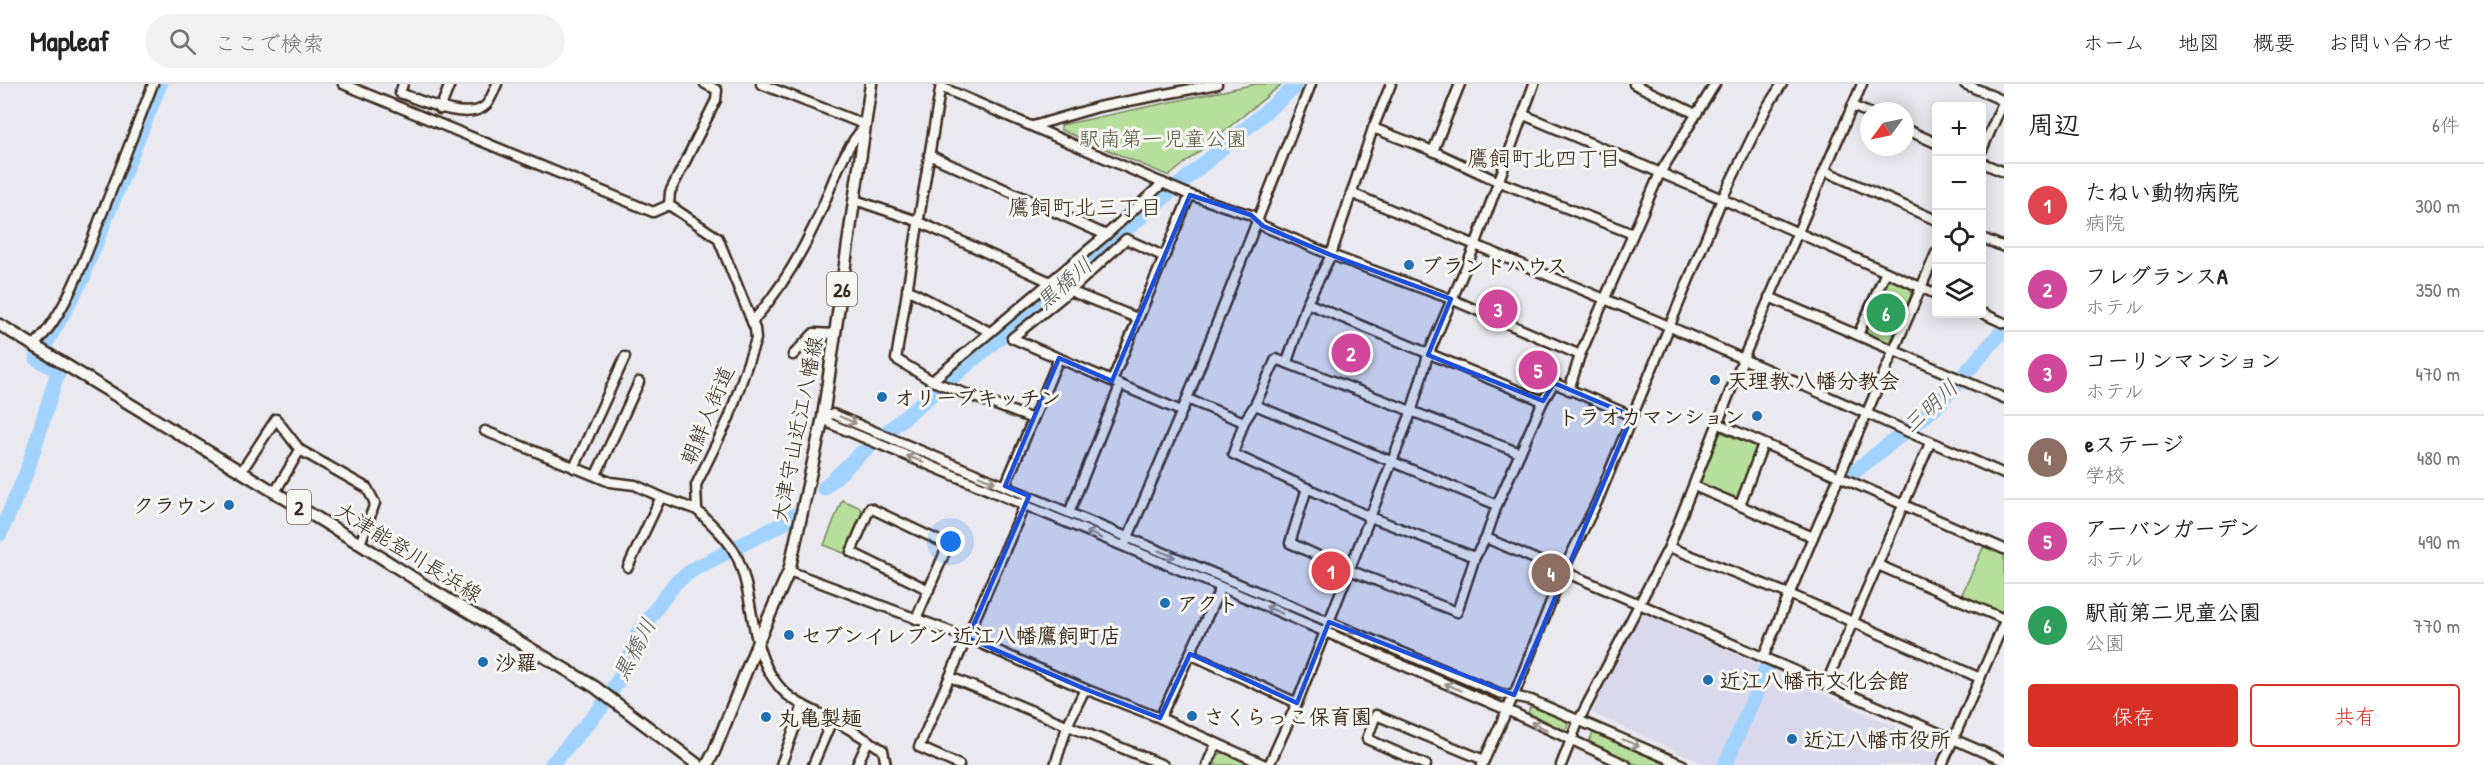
<!DOCTYPE html>
<html lang="ja">
<head>
<meta charset="utf-8">
<style>
	:root { --surface:#fff; --page:#f2f2f2; --text:#222; --muted:#767676; --line:#e0e0e0; --accent:#d93025 }
	body { margin:0; font-family:"Patrick Hand","Klee One",sans-serif; background:var(--page); color:var(--text) }
	.controls { position:absolute; right:18px; top:18px; display:grid; overflow:hidden; border-radius:6px; box-shadow:0 3px 15px #0003 }
	.controls button { width:54px; height:54px; display:grid; place-items:center; padding:0; border:0; border-bottom:2px solid var(--line); background:var(--surface); color:var(--text); font:30px sans-serif }
	.compass { position:absolute; left:1860px; top:18px; width:54px; height:54px; border-radius:50%; background:var(--surface); box-shadow:0 3px 15px #0003; rotate:237deg }
	.you { position:absolute; left:951px; top:458px; width:21px; height:21px; margin:-15px; border:4px solid #fff; border-radius:50%; background:#1a73e8; box-shadow:0 0 0 9px #1a73e833 }
	.badge { display:grid; place-items:center; width:39px; height:39px; border-radius:50%; background:var(--accent); color:#fff; font-size:20px; font-weight:700 }
	.pin { position:absolute; translate:-50% -50%; border:3px solid #fff; box-shadow:0 2px 6px #0006 }
	.list { margin:0; padding:0; list-style:none }
	h2 { display:flex; justify-content:space-between; align-items:center; height:78px; margin:0; padding:0 24px; font-size:26px }
	h2 small { font-size:20px; font-weight:400; color:var(--muted) }
	.list li { display:grid; grid-template-columns:39px 1fr auto; gap:18px; align-items:center; box-sizing:border-box; height:84px; padding:0 24px; border-top:2px solid var(--line) }
	.list b { display:block; font-size:22px; white-space:nowrap }
	.list p { margin:0; font-size:20px; white-space:nowrap; color:var(--muted) }
	.list em { font-size:20px; font-style:normal; color:var(--muted) }
	.actions { display:flex; gap:12px; padding:18px 24px }
	.actions a { flex:1; padding:14px 0; border:2px solid var(--accent); border-radius:6px; text-align:center; font-size:21px; color:var(--accent) }
	.actions .main { background:var(--accent); color:#fff }
	.icon { flex:none; width:33px; height:33px; fill:none; stroke:currentColor; stroke-width:2; stroke-linecap:round; stroke-linejoin:round }
	.map { position:relative; flex:none; width:2004px; height:681px; overflow:hidden }
	header { display:flex; align-items:center; gap:36px; box-sizing:border-box; height:84px; padding:0 30px; background:var(--surface); border-bottom:2px solid var(--line) }
	header strong { font-size:28px }
	nav { display:flex; gap:33px; margin-inline-start:auto; font-size:21px }
	.search { width:420px; height:54px; background:var(--page); display:flex; align-items:center; gap:15px; box-sizing:border-box; padding:0 21px; border-radius:33px; color:var(--muted); font-size:22px }
	main { display:flex }
	aside { flex:1; background:var(--surface) }
	.map>svg:first-child { display:block }
	.built { fill:#dad9ec }
	.green { fill:#b6df9c; stroke:#78845d; stroke-width:1.5 }
	.lines { fill:none; stroke-linecap:round; stroke-linejoin:round }
	.river { stroke:#a2d3ff; stroke-width:15 }
	.minor-casing { stroke:#3b2a1e; stroke-width:13 }
	.major-casing { stroke:#3b2a1e; stroke-width:15 }
	.minor { stroke:#f6f6f2; stroke-width:8 }
	.major { stroke:#f6f6f2; stroke-width:10 }
	.oneway { stroke:#989088 }
	.marked { fill:#1d4ed8; fill-opacity:0.2; stroke:#1d4ed8; stroke-width:4.5; stroke-linejoin:round }
	.poi-dot { fill:#1f6fb2; stroke:#f6f6f2; stroke-width:2 }
	.labels { text-anchor:middle; dominant-baseline:central; stroke-width:6; stroke-linejoin:round; paint-order:stroke }
	.shield { fill:#f6f6f2; stroke:#73675e; stroke-width:1.5 }
	.shield-label { font-size:20px; font-weight:bold; fill:#3b2a1e }
	.park-label { font-size:21px; fill:#5a573e; stroke:#f6f6f2 }
	.poi-label { font-size:21px; font-weight:bold; fill:#3b2a1e; stroke:#f6f6f2; text-anchor:start }
	.street-label { font-size:21px; fill:#3b2a1e; stroke:#f6f6f2 }
	.neighbourhood-label { font-size:22px; fill:#3b2a1e; stroke:#f6f6f2 }
	.water-label { font-size:22px; font-style:italic; fill:#555456; stroke:#f6f6f2 }
</style>
</head>
<body>
<header>
<strong>Mapleaf</strong>
<div class="search"><svg class="icon" aria-label="search" viewBox="0 0 24 24"><circle cx="10" cy="10" r="6"/><path d="M15 15l6 6"/></svg>ここで検索</div>
<nav><a>ホーム</a><a>地図</a><a>概要</a><a>お問い合わせ</a></nav>
</header>
<main>
<div class="map">
<svg width="2004" height="681" viewBox="0 0 2004 681">
	<rect width="100%" height="100%" fill="#e9e9ef"/>
	<filter id="ink" filterUnits="userSpaceOnUse"><feTurbulence type="fractalNoise" baseFrequency=".0167" numOctaves="2"/><feDisplacementMap in="SourceGraphic" scale="12" xChannelSelector="R" yChannelSelector="G"/><feConvolveMatrix kernelMatrix="1 2 1 2 8 2 1 2 1" color-interpolation-filters="sRGB"/></filter>
	<g filter="url(#ink)">
		<!-- built -->
		<polygon class="built" points="1636,525 1945,665 1939,681 1707,681 1592,629"/>
		<!-- green -->
		<g class="green">
			<polygon points="1256,0 1282,0 1169,92 1061,46 1061,41"/>
			<polygon points="1889,195 1911,204 1911,211 1889,261 1865,251 1862,247 1884,196"/>
			<polygon points="1721,348 1757,363 1738,415 1699,399"/>
			<polygon points="842,416 859,423 863,429 846,470 824,461"/>
			<polygon points="1987,462 2004,470 2004,525 1998,529 1964,514 1962,510 1983,464"/>
			<polygon points="1531,621 1564,635 1568,638 1567,644 1561,647 1546,637 1528,629"/>
			<polygon points="1593,649 1669,681 1638,681 1588,659"/>
			<polygon points="1225,667 1256,681 1214,681 1218,671"/>
		</g>
		<g class="lines">
			<!-- river -->
			<g class="river">
				<polyline points="87,181 160,0"/>
				<polyline points="44,263 85,190"/>
				<polyline points="1849,392 1935,324 2004,245"/>
				<path d="M 824,404 L 860,370 C 1006,251 1148,125 1294,4 L 1308,0"/>
				<polyline points="0,450 26,390 57,291 55,285 37,275 39,270"/>
				<polyline points="551,681 601,624 627,582 638,549 675,499 694,485 784,439 794,431"/>
				<polyline points="1725,681 1767,583"/>
			</g>
			<defs>
				<g id="minor">
					<polyline points="343,0 653,128 669,121"/>
					<path d="M 403,0 L 400,9 C 420,16 468,39 486,21 C 491,16 494,6 497,0"/>
					<path d="M 705,0 L 717,6 L 716,16 L 670,108 L 669,121 L 718,154 L 755,245 L 756,255 L 729,334 L 696,401 L 697,426 C 712,441 730,456 738,475 C 756,518 748,564 778,601 C 793,621 820,628 840,640 C 855,648 869,657 883,666 L 886,681"/>
					<polyline points="941,0 896,275 932,297 1033,335"/>
					<polyline points="1634,0 1696,30"/>
					<polyline points="1965,0 2004,17"/>
					<polyline points="941,3 1190,111 1251,131 1263,142 1331,171 1451,215 1580,271"/>
					<polyline points="1852,22 1869,29"/>
					<polyline points="440,25 450,0"/>
					<polyline points="1524,31 1722,115 1936,210"/>
					<polyline points="1033,42 1098,23 1217,0"/>
					<polyline points="1373,44 1433,67 1497,97 1633,150"/>
					<polyline points="1905,45 1936,59"/>
					<polyline points="1982,66 2004,16"/>
					<polyline points="1433,67 1460,0"/>
					<polyline points="929,71 1106,151"/>
					<polyline points="1982,79 2004,88"/>
					<polyline points="1825,87 1936,136"/>
					<polyline points="1351,109 1657,237 2004,390"/>
					<polyline points="855,116 917,137 1070,207 1137,234"/>
					<polyline points="1982,154 2004,163"/>
					<polyline points="1165,173 1126,155 1070,207 1012,254 1181,327"/>
					<polyline points="907,205 990,248"/>
					<polyline points="1769,213 2004,314"/>
					<polyline points="1307,219 1543,317"/>
					<polyline points="1982,229 2004,239"/>
					<path d="M 752,238 C 777,210 797,178 813,144 C 830,111 839,68 866,41 L 761,0"/>
					<polyline points="1858,251 1886,188"/>
					<path d="M 34,261 C 65,232 86,172 101,132 C 119,88 136,44 153,0"/>
					<polyline points="793,271 814,249 835,250"/>
					<polyline points="1287,278 1307,219 1331,171 1373,44 1391,0"/>
					<polyline points="932,297 1106,151 1163,99"/>
					<polyline points="1112,297 1190,111"/>
					<polyline points="1569,306 1580,271 1660,89 1715,0"/>
					<polyline points="1187,315 1244,338"/>
					<polyline points="1255,321 1497,421"/>
					<polyline points="823,333 833,330 1499,609 1531,616 1683,681"/>
					<polyline points="823,333 831,340 1221,503 1507,626 1626,681"/>
					<polyline points="1717,339 2004,465"/>
					<polyline points="485,347 610,398 635,401 661,413 628,483"/>
					<polyline points="574,384 625,273"/>
					<polyline points="241,388 276,335 300,366 367,404 375,419 360,460"/>
					<polyline points="596,391 639,298"/>
					<polyline points="1005,402 1059,274"/>
					<polyline points="1694,402 1813,453"/>
					<polyline points="1307,404 1290,459 1349,486 1457,528 1475,473 1486,454 1497,421 1543,317 1554,299 1632,332"/>
					<polyline points="275,408 300,366"/>
					<polyline points="661,413 697,426"/>
					<polyline points="1740,421 1763,360"/>
					<polyline points="1069,429 1120,302"/>
					<polyline points="1486,454 2004,677"/>
					<polyline points="1126,458 1187,315 1311,0"/>
					<polyline points="1669,463 1789,510 1980,594"/>
					<polyline points="1475,473 1370,433 1233,370 1244,338 1255,321 1276,275 1520,369"/>
					<polyline points="1878,481 2004,535"/>
					<polyline points="789,487 968,554 1085,605 1160,634 1265,681"/>
					<polyline points="916,535 948,461 870,424 851,468 929,506"/>
					<polyline points="1190,570 1297,619"/>
					<polyline points="1763,574 1813,453 1936,169"/>
					<polyline points="950,593 1163,681"/>
					<polyline points="1826,600 1930,359"/>
					<polyline points="1160,634 1221,503"/>
					<polyline points="781,681 803,621"/>
					<polyline points="813,681 832,636"/>
					<polyline points="857,681 868,657"/>
					<polyline points="959,681 919,663 1026,418"/>
					<polyline points="1055,681 1068,640 1085,605"/>
					<polyline points="1207,681 1216,660"/>
					<polyline points="1269,681 1297,619 1411,329 1428,271 1475,162 1534,0"/>
					<polyline points="1426,681 1367,655 1376,631 1484,676"/>
					<polyline points="1482,681 1514,611 1563,487 1597,418 1722,115 1767,23 1782,0"/>
					<polyline points="1561,681 1579,636 1669,463 1743,275 1862,0"/>
					<polyline points="1942,681 2004,539"/>
				</g>
				<g id="major">
					<polyline points="0,241 360,460 429,504 595,603 698,681"/>
					<polyline points="707,681 714,668 757,560 789,487 823,333 871,0"/>
				</g>
			</defs>
			<!-- minor casing -->
			<use href="#minor" class="minor-casing"/>
			<!-- major casing -->
			<use href="#major" class="major-casing"/>
			<!-- minor -->
			<use href="#minor" class="minor"/>
			<!-- major -->
			<use href="#major" class="major"/>
		</g>
		<!-- one-way arrows -->
		<defs><path id="oneway-shaft" d="M-6 0H5M1.5-3L5.5 0L1.5 3" fill="none" stroke-width="1.6" stroke-linecap="round" stroke-linejoin="round" transform="scale(1.5)"/></defs>
		<g class="oneway">
			<use href="#oneway-shaft" transform="translate(848 336) rotate(23)"/>
			<use href="#oneway-shaft" transform="translate(915 375) rotate(-158)"/>
			<use href="#oneway-shaft" transform="translate(987 395) rotate(23)"/>
			<use href="#oneway-shaft" transform="translate(1094 451) rotate(-156)"/>
			<use href="#oneway-shaft" transform="translate(1167 470) rotate(23)"/>
			<use href="#oneway-shaft" transform="translate(1274 526) rotate(-156)"/>
			<use href="#oneway-shaft" transform="translate(1347 545) rotate(23)"/>
			<use href="#oneway-shaft" transform="translate(1453 603) rotate(-157)"/>
			<use href="#oneway-shaft" transform="translate(1539 642) rotate(-154)"/>
			<use href="#oneway-shaft" transform="translate(1631 659) rotate(23)"/>
		</g>
	</g>
	<!-- marked area -->
	<path class="marked" d="M 1190,111 L 1251,131 L 1263,142 L 1331,171 L 1451,215 L 1428,271 L 1543,317 L 1554,299 L 1632,332 L 1514,611 L 1329,538 L 1297,619 L 1190,570 L 1160,634 L 1085,605 L 968,554 L 1029,412 L 1005,402 L 1059,274 L 1112,297 Z"/>
	<!-- markers -->
	<g class="poi-dot">
		<circle cx="1409" cy="181" r="6"/>
		<circle cx="1715" cy="296" r="6"/>
		<circle cx="882" cy="313" r="6"/>
		<circle cx="1757" cy="332" r="6"/>
		<circle cx="229" cy="421" r="6"/>
		<circle cx="1165" cy="519" r="6"/>
		<circle cx="789" cy="551" r="6"/>
		<circle cx="483" cy="578" r="6"/>
		<circle cx="1708" cy="596" r="6"/>
		<circle cx="1192" cy="632" r="6"/>
		<circle cx="766" cy="633" r="6"/>
		<circle cx="1792" cy="655" r="6"/>
	</g>
	<g class="labels">
		<!-- shield labels -->
		<g class="shield">
			<rect x="827" y="188" width="30" height="34" rx="4.5"/>
			<rect x="287" y="406" width="24" height="34" rx="4.5"/>
		</g>
		<g class="shield-label">
			<text x="842" y="205">26</text>
			<text x="299" y="423">2</text>
		</g>
		<!-- park labels -->
		<g class="park-label">
			<text x="1163" y="54">駅南第一児童公園</text>
		</g>
		<!-- poi labels -->
		<g class="poi-label">
			<text x="1421" y="181">ブランドハウス</text>
			<text x="1727" y="296">天理教 八幡分教会</text>
			<text x="894" y="313">オリーブキッチン</text>
			<text x="1745" y="332" text-anchor="end">トラオカマンション</text>
			<text x="217" y="421" text-anchor="end">クラウン</text>
			<text x="1177" y="519">アクト</text>
			<text x="801" y="551">セブンイレブン 近江八幡鷹飼町店</text>
			<text x="495" y="578">沙羅</text>
			<text x="1720" y="596">近江八幡市文化会館</text>
			<text x="1204" y="632">さくらっこ保育園</text>
			<text x="778" y="633">丸亀製麺</text>
			<text x="1804" y="655">近江八幡市役所</text>
		</g>
		<!-- street labels -->
		<g class="street-label">
			<text transform="translate(707 331) rotate(-67)">朝鮮人街道</text>
			<text transform="translate(797 345) rotate(-79)">大津守山近江八幡線</text>
			<text transform="translate(409 468) rotate(32)">大津能登川長浜線</text>
		</g>
		<!-- neighbourhood labels -->
		<g class="neighbourhood-label">
			<text x="1544" y="74">鷹飼町北四丁目</text>
			<text x="1085" y="123">鷹飼町北三丁目</text>
		</g>
		<!-- water labels -->
		<g class="water-label">
			<text transform="translate(1064 199) rotate(-41)">黒橋川</text>
			<text transform="translate(1930 322) rotate(-43)">三明川</text>
			<text transform="translate(634 565) rotate(-62)">黒橋川</text>
		</g>
	</g>
</svg>
<div class="controls">
<button>+</button>
<button>−</button>
<button><svg class="icon" aria-label="locate" viewBox="0 0 24 24"><circle cx="12" cy="12" r="6"/><path d="M12 2v4M12 18v4M2 12h4M18 12h4"/></svg></button>
<button><svg class="icon" aria-label="layers" viewBox="0 0 24 24"><path d="M12 4l9 5-9 5-9-5zM3 14l9 5 9-5"/></svg></button>
</div>
<svg class="compass" viewBox="-18 -18 36 36"><path d="M0-13l5 13h-10z" fill="#e53935"/><path d="M0 13l5-13h-10z" fill="#767676"/></svg>
<div class="you"></div>
<div class="pin badge" style="left:1331px;top:487px;background:#e0444e">1</div>
<div class="pin badge" style="left:1351px;top:269px;background:#d1479c">2</div>
<div class="pin badge" style="left:1498px;top:225px;background:#d1479c">3</div>
<div class="pin badge" style="left:1551px;top:489px;background:#8d6e63">4</div>
<div class="pin badge" style="left:1538px;top:286px;background:#d1479c">5</div>
<div class="pin badge" style="left:1886px;top:229px;background:#2e9e5b">6</div>
</div>
<aside>
<h2>周辺<small>6件</small></h2>
<ul class="list">
<li><span class="badge" style="background:#e0444e">1</span><div><b>たねい動物病院</b><p>病院</p></div><em>300 m</em></li>
<li><span class="badge" style="background:#d1479c">2</span><div><b>フレグランスA</b><p>ホテル</p></div><em>350 m</em></li>
<li><span class="badge" style="background:#d1479c">3</span><div><b>コーリンマンション</b><p>ホテル</p></div><em>470 m</em></li>
<li><span class="badge" style="background:#8d6e63">4</span><div><b>eステージ</b><p>学校</p></div><em>480 m</em></li>
<li><span class="badge" style="background:#d1479c">5</span><div><b>アーバンガーデン</b><p>ホテル</p></div><em>490 m</em></li>
<li><span class="badge" style="background:#2e9e5b">6</span><div><b>駅前第二児童公園</b><p>公園</p></div><em>770 m</em></li>
</ul>
<div class="actions"><a class="main">保存</a><a>共有</a></div>
</aside>
</main>
</body>
</html>
